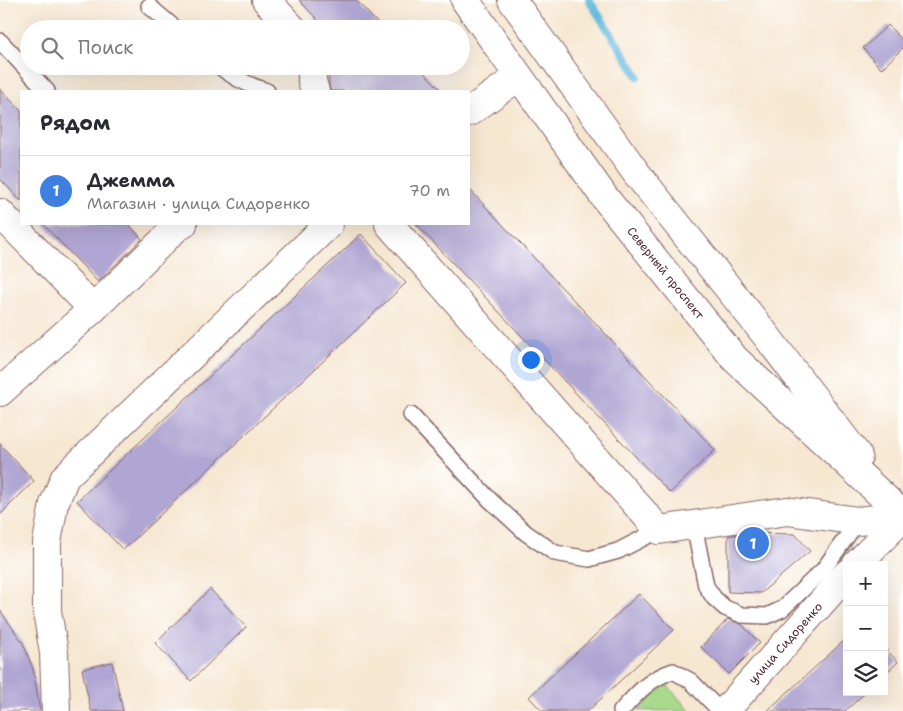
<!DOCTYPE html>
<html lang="ru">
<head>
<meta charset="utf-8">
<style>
	:root { --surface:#fff; --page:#f2f2f3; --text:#2b2b33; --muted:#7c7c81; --line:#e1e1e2; --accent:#0f766e }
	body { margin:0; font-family:"Shantell Sans",sans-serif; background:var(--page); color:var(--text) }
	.controls { position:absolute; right:15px; bottom:15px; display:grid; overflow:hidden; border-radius:0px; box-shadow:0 5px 20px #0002 }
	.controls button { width:45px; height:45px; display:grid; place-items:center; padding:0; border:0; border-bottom:1px solid var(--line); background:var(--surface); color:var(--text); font:25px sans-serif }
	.you { position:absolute; left:530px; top:359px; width:18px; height:18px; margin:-12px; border:4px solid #fff; border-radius:50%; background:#1a73e8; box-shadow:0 0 0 8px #1a73e833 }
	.badge { display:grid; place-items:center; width:32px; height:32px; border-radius:50%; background:var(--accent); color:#fff; font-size:16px; font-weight:700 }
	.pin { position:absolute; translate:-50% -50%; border:2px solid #fff; box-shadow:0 1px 5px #0006 }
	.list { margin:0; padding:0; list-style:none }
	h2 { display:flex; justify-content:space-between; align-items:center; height:65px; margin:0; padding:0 20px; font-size:21px }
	h2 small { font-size:16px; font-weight:400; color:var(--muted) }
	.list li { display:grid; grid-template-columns:32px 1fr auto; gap:15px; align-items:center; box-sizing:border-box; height:70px; padding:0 20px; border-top:1px solid var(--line) }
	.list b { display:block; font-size:19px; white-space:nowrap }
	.list p { margin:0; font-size:16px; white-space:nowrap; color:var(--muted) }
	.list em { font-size:16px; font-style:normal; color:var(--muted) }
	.icon { flex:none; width:28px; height:28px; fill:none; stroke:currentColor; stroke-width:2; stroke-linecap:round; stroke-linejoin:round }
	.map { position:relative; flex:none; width:903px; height:711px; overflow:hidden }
	.search { position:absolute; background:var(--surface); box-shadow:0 5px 20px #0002; left:20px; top:20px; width:450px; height:55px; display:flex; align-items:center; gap:12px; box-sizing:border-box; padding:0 18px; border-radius:28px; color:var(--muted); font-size:19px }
	.panel { position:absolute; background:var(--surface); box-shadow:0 5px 20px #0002; left:20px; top:90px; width:450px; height:135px; border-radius:0px }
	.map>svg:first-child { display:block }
	.green { fill:#a7db8b; stroke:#787d5b }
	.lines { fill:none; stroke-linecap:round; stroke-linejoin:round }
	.stream { stroke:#5db7db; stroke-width:8 }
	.building { fill:#b0a6d3 }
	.lane-casing { stroke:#866565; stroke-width:18 }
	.street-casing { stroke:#866565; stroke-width:30 }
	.primary-casing { stroke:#866565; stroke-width:30 }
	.lane { stroke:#fff; stroke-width:15 }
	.street { stroke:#fff; stroke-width:28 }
	.primary { stroke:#fff; stroke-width:28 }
	.labels { text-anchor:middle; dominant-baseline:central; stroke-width:5; stroke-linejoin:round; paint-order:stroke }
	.street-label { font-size:12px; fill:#4a1f2b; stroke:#fff }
</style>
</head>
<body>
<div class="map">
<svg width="903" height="711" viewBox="0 0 903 711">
	<rect width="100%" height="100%" fill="#fff"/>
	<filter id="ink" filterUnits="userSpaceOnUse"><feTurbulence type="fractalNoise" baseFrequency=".02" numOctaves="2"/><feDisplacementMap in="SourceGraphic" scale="10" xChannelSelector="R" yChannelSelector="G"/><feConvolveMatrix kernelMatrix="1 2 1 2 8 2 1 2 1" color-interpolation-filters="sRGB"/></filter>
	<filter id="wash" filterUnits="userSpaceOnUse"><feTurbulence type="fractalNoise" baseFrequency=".0096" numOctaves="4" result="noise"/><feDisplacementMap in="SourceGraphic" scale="20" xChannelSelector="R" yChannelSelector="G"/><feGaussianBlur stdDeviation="1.12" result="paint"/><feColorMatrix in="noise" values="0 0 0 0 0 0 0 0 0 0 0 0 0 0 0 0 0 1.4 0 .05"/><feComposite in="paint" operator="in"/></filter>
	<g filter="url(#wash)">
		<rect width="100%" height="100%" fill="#f6e7d1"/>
		<!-- green -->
		<polygon class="green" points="666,684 690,711 638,711"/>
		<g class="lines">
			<!-- stream -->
			<polyline class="stream" points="589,0 638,76"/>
		</g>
		<g id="blocks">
			<!-- building -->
			<g class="building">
				<polygon points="299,0 356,0 383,29 326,29"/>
				<polygon points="888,25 903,41 903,48 881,69 863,48"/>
				<polygon points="334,66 418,66 442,91 330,91 328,72"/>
				<polygon points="0,89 21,111 21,201 0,179"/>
				<polygon points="469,189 715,450 670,493 416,224 469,224"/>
				<polygon points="43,224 128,224 142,239 98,282"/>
				<polygon points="361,234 406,283 123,550 77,501"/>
				<polygon points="0,444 34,481 0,515"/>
				<polygon points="745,533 795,534 810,551 761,593 728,592 728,536"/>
				<polygon points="210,589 246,627 191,681 155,643"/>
				<polygon points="639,594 674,630 588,711 542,711 529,697"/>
				<polygon points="0,610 23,643 33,669 40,711 0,711"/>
				<polygon points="728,619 741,624 760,643 729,674 701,647"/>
				<polygon points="847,638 847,692 866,692 845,711 767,711"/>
				<polygon points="884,647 898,662 884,675"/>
				<polygon points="112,662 123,711 91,711 82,669"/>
			</g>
		</g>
	</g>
	<g filter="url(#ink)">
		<use href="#blocks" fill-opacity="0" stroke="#866565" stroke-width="1"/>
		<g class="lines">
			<defs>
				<g id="lane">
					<polyline points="149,6 176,29"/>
					<polyline points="0,41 47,91"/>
					<path d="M 219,66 C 233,78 251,86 267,91"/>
					<polyline points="411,415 490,500 526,533 555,553 589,559 618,551 659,530"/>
					<polyline points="694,525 706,586 714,598 725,608 742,615 767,616 782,609 823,570 858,521"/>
					<path d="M 621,711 C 638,692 649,679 673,671 L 691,681 L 720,711"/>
				</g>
				<g id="street">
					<polyline points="266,0 293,29"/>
					<polyline points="312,66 312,81 315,91"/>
					<polyline points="469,112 518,77"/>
					<polyline points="0,213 93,309"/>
					<polyline points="389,224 659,530 787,511 858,521 903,516"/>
					<polyline points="0,392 93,309 176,228 183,224"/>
					<polyline points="856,565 903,517"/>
					<polyline points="56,711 54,653 47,611 47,542 54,504 65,477 329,224"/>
					<path id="s1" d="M 725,711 L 847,574"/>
				</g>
				<g id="primary">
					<path id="s2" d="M 465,0 L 605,198 L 735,359 L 903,515"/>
					<polyline points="512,0 637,174 765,334 858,456"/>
				</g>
			</defs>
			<!-- lane casing -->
			<use href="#lane" class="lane-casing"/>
			<!-- street casing -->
			<use href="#street" class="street-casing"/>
			<!-- primary casing -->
			<use href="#primary" class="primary-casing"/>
			<!-- lane -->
			<use href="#lane" class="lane"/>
			<!-- street -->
			<use href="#street" class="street"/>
			<!-- primary -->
			<use href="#primary" class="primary"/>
		</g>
	</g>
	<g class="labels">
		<!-- street labels -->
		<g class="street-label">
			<text stroke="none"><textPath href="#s2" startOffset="339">Северный проспект</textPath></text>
			<text stroke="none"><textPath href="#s1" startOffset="91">улица Сидоренко</textPath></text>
		</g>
	</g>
</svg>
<div class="controls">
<button>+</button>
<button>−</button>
<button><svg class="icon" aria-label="layers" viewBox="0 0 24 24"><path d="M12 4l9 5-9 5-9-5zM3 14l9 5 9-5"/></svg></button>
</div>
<div class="you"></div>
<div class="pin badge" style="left:753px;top:543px;background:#3f7fe0">1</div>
<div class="search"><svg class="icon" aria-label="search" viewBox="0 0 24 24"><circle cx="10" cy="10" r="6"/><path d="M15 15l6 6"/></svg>Поиск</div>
<section class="panel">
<h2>Рядом<small></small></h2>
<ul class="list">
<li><span class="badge" style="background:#3f7fe0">1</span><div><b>Джемма</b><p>Магазин · улица Сидоренко</p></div><em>70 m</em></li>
</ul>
</section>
</div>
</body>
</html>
